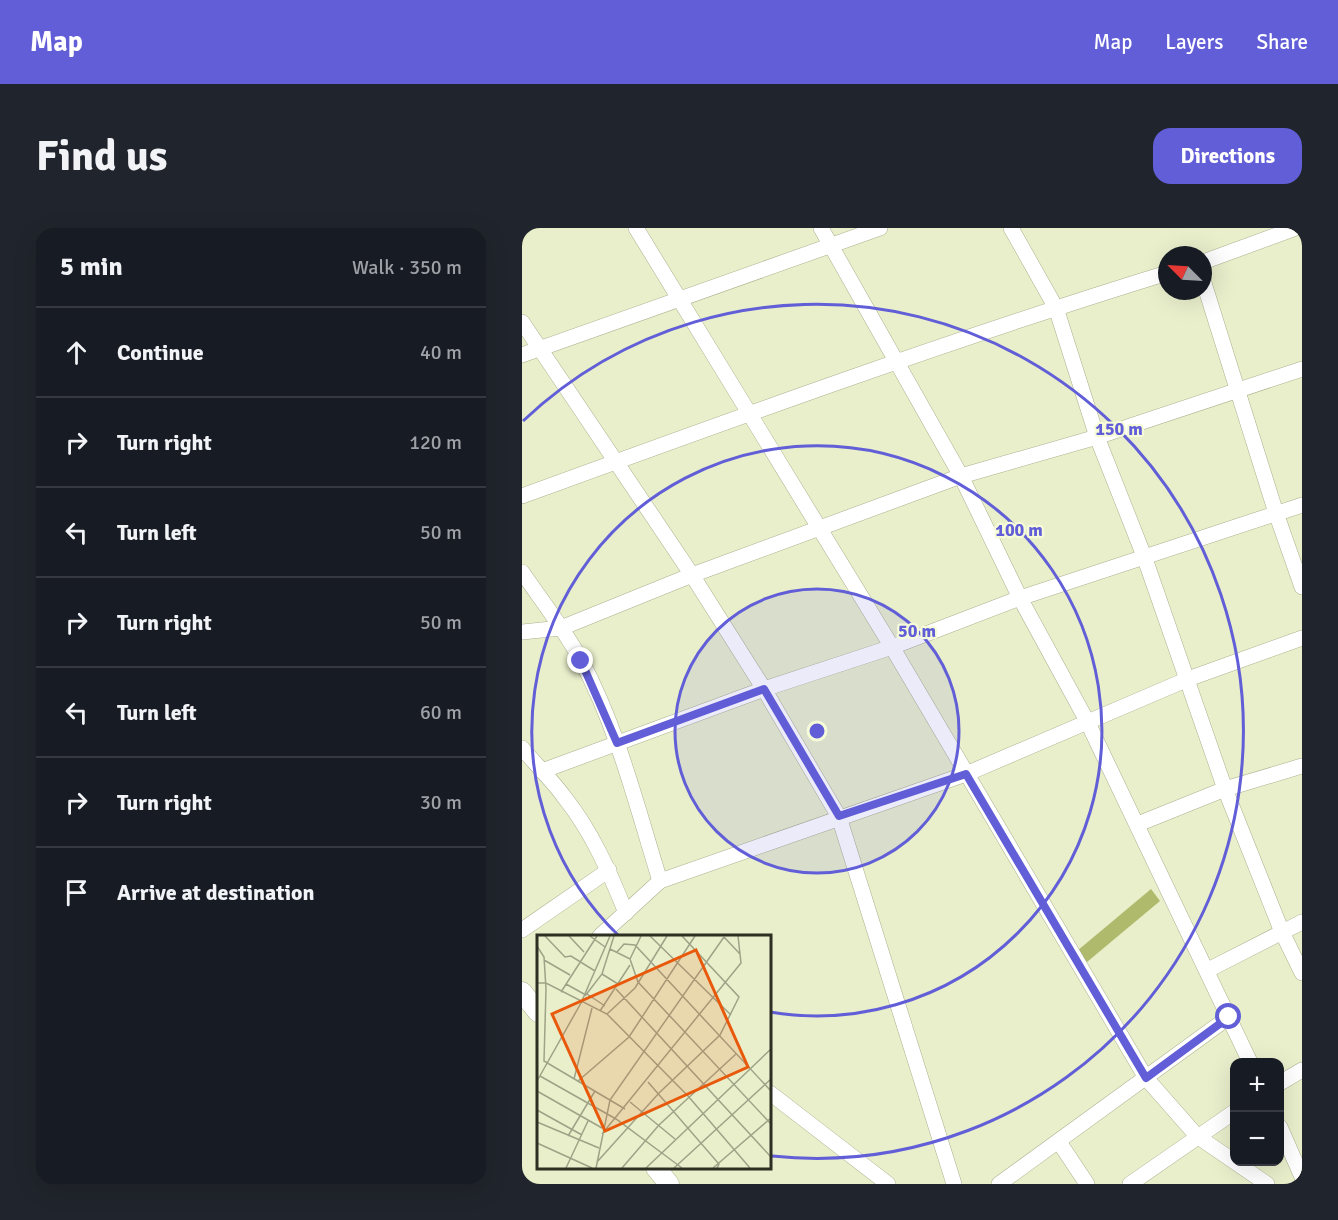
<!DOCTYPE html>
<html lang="en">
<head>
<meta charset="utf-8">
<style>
	:root { --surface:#171b24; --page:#20242c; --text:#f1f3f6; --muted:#9ea1a6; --line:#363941; --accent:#615ed7 }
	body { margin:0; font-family:Signika,sans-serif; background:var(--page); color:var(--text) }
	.controls { position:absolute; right:18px; bottom:18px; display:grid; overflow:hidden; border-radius:12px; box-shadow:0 6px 24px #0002 }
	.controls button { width:54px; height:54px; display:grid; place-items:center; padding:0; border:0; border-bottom:2px solid var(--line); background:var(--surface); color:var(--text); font:30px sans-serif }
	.compass { position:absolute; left:636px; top:18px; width:54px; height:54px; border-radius:50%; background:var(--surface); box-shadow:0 6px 24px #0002; rotate:294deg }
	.stop { position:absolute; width:18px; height:18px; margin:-14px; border:4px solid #615ed7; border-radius:50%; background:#fff }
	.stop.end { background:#615ed7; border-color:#fff; box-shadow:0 2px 6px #0008 }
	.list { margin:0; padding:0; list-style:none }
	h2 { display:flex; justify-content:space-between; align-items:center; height:78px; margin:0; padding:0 24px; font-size:26px }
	h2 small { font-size:20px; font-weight:400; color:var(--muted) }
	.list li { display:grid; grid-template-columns:39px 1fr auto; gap:18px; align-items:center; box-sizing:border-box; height:90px; padding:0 24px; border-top:2px solid var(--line) }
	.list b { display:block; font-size:22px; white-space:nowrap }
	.list em { font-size:20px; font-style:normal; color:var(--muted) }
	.icon { flex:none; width:33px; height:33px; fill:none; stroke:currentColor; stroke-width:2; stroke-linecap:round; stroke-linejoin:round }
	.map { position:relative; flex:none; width:780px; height:956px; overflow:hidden; border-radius:18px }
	header { display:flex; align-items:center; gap:36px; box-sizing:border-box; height:84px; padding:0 30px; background:var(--accent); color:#fff }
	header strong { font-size:28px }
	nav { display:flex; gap:33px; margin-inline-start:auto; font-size:21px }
	.intro { display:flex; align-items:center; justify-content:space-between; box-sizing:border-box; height:144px; padding:0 36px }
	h1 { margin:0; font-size:42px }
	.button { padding:15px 27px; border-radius:18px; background:var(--accent); color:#fff; font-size:21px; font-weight:700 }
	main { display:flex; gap:36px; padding:0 36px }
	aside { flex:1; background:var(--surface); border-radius:18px; box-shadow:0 6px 24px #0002 }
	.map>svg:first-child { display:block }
	.building { fill:#b0ba6c }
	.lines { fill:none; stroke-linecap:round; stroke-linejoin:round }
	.minor-casing { stroke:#abb18f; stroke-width:16 }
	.tertiary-casing { stroke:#abb18f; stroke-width:21 }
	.minor { stroke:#fff; stroke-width:15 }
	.tertiary { stroke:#fff; stroke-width:20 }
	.route { stroke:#615ed7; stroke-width:8 }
	.ring { fill:none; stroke:#615ed7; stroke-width:3 }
	.inset-road { fill:none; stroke:#9ea287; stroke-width:1.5 }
	.view { fill:#e8590c; fill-opacity:0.15; stroke:#e8590c; stroke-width:3 }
	.inset-edge { fill:none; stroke:#2d2f22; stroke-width:3 }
	.centre { fill:#615ed7; stroke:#f6fcd8; stroke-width:3 }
	.ring-label { font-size:18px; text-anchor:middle; font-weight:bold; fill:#615ed7; stroke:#f6fcd8; stroke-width:4.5; stroke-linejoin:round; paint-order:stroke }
</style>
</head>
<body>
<header>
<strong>Map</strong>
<nav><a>Map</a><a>Layers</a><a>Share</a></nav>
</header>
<div class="intro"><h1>Find us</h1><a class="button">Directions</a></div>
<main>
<aside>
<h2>5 min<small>Walk · 350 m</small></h2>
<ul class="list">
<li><svg class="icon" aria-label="ahead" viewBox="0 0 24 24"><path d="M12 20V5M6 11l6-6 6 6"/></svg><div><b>Continue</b></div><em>40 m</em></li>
<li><svg class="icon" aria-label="right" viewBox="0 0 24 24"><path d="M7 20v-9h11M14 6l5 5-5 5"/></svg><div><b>Turn right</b></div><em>120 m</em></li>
<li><svg class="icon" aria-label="left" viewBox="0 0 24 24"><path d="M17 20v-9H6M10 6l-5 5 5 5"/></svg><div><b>Turn left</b></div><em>50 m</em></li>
<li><svg class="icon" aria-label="right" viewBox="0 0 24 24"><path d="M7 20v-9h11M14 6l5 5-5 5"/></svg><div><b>Turn right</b></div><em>50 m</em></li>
<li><svg class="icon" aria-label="left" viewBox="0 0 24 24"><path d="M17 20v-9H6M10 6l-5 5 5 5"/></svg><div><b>Turn left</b></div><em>60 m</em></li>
<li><svg class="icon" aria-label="right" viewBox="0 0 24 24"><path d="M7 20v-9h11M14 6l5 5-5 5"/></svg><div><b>Turn right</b></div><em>30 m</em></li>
<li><svg class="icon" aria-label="arrive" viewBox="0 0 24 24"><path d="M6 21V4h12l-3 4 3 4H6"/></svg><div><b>Arrive at destination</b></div></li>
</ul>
</aside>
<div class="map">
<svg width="780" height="956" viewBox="0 0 780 956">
	<rect width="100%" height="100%" fill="#e9efcb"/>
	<!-- building -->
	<polygon class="building" points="629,661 638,673 565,734 555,723"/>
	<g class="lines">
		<defs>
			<g id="minor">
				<polyline points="114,0 370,419 624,850 675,908 745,956"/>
				<polyline points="299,0 439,248 498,370 565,493 728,834"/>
				<polyline points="489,0 534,80 575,209 622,328 703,561 760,704 780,745"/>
				<polyline points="681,34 774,0"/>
				<polyline points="681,52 754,285 780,359"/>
				<polyline points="0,94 170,347 242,461 317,589 432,956"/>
				<polyline points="0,127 358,0"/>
				<path d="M 0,268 C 214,190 428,112 645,45"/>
				<path d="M 0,344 C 20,373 42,401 59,432 C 96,501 115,579 138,653"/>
				<polyline points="0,404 39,400 170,347 439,248 575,209 780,141"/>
				<path d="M 0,520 C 14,537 30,552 43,570 C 70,604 88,645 104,685"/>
				<polyline points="20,543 242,461 370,419 498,370 780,277"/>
				<polyline points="616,596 703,561 780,538"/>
				<polyline points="0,702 87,642"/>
				<polyline points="78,708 138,653 444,546 666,451 780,410"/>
				<polyline points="686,742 780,694"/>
				<polyline points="758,855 780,842"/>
				<polyline points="248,865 366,956"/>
				<polyline points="758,899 780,949"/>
				<polyline points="537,914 565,956"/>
				<polyline points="477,956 707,789"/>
				<polyline points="608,956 712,884"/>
			</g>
			<g id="tertiary">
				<polyline points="0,764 16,784"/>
				<polyline points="134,940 147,956"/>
			</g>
		</defs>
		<!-- minor casing -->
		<use href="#minor" class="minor-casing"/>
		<!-- tertiary casing -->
		<use href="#tertiary" class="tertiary-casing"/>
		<!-- minor -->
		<use href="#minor" class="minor"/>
		<!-- tertiary -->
		<use href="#tertiary" class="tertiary"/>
	</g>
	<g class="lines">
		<!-- route -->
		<polyline class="route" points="59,433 95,515 242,461 317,588 444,546 624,850 707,789"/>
	</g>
	<!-- distance rings -->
	<circle cx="295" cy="503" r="142" fill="#615ed7" fill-opacity=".12"/>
	<g class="ring">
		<circle cx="295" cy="503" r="142"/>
		<path d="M97 708A285 285 0 1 1 248 784"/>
		<path d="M1 193A427 427 0 1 1 250 928"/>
	</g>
	<!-- overview -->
	<g transform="translate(15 707)">
		<rect width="234" height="234" fill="#e9efcb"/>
		<path class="inset-road" d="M 8,1 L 28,22 L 34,21 L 58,36M 32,1 L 47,17M 53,1 L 68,12M 113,1 L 194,80M 187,2 L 203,19M 0,11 L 7,22 L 9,54 L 7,126 L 88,174M 73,14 L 93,24 L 104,1M 80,17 L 87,9 L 98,10 L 234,156M 93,24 L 101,47 L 234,189M 7,25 L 33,40M 65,39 L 81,49M 0,48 L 9,48 L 70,79 L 151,161 L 213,233M 29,49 L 47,59M 79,54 L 234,222M 24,57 L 60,1M 50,59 L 68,71M 48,61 L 65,39 L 77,1M 63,76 L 93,30M 70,79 L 98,53 L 130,1M 3,141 L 79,184 L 145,233M 37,144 L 55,73M 0,146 L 44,68 L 73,1M 41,146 L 92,102 L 158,1M 111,147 L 182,229 L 180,233M 0,156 L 65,193M 93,167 L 138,204M 0,175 L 45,200M 0,187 L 62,213M 65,199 L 204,28 L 201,1M 31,201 L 58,156M 0,208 L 55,233M 60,227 L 122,158 L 183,100 L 202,62 L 145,1M 29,233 L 51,186M 59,233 L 73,165 L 187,2M 85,233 L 122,190 L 199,119M 109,233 L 234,114M 137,233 L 234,144M 176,233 L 234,183"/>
		<path class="view" d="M 159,15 L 211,132 L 68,196 L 15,79 Z"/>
		<rect width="234" height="234" class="inset-edge"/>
	</g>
	<circle cx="295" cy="503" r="9" class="centre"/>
	<g class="ring-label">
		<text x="597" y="207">150 m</text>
		<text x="497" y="308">100 m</text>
		<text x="395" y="409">50 m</text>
	</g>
</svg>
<div class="controls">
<button>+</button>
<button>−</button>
</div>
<svg class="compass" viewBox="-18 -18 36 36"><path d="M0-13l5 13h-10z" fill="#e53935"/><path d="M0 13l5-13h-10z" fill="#9ea1a6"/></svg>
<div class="stop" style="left:707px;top:789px"></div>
<div class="stop end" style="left:59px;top:433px"></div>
</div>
</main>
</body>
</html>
